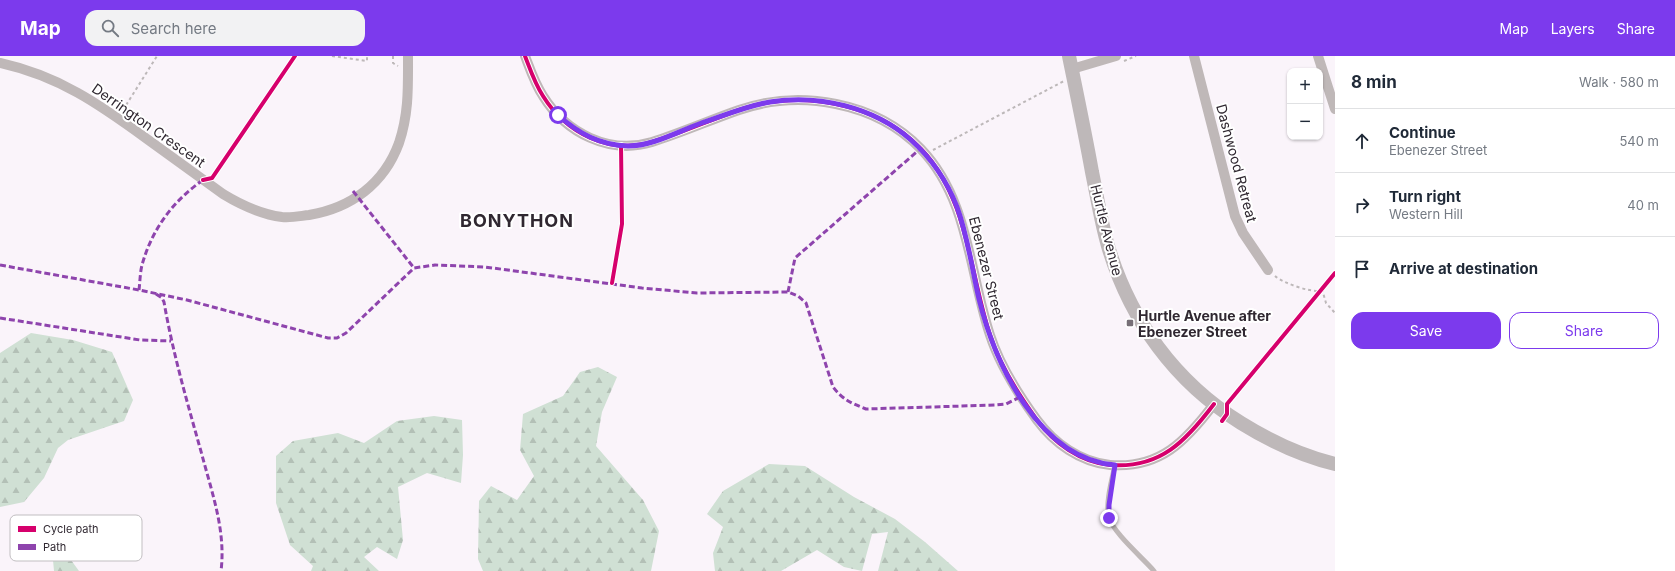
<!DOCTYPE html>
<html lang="en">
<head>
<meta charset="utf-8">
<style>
	:root { --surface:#fff; --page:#f2f2f3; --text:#1f2937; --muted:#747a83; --line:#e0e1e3; --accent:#7c3aed }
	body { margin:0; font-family:Inter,sans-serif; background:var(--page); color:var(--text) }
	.controls { position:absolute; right:12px; top:12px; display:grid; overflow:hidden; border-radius:8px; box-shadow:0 1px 3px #0004 }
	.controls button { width:36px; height:36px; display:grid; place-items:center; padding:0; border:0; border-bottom:1px solid var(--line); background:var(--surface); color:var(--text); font:20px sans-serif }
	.stop { position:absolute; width:12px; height:12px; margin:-9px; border:3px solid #7c3aed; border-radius:50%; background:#fff }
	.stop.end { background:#7c3aed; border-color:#fff; box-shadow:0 1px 4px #0008 }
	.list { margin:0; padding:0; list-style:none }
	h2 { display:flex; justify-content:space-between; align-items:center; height:52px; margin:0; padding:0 16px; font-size:17px }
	h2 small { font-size:13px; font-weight:400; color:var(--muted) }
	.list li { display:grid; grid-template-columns:26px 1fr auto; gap:12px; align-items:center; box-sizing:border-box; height:64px; padding:0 16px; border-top:1px solid var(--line) }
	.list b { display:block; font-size:15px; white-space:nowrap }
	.list p { margin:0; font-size:13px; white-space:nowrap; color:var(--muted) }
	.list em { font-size:13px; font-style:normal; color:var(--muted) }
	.actions { display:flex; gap:8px; padding:12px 16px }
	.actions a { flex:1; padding:9px 0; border:1px solid var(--accent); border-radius:12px; text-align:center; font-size:14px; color:var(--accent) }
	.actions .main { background:var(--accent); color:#fff }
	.icon { flex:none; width:22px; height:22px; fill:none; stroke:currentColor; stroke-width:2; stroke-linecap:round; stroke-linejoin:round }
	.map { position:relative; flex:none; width:1335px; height:515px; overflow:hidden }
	header { display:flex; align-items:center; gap:24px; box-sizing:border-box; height:56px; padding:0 20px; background:var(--accent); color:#fff }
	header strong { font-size:19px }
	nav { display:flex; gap:22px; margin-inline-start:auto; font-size:14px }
	.search { width:280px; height:36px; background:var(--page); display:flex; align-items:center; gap:10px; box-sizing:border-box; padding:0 14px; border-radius:12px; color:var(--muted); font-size:15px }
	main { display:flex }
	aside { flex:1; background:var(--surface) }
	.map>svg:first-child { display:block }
	.forest { fill:url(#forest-firs) }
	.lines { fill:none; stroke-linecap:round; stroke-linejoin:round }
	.path { stroke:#bdb8b9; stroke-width:2; stroke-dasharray:3 3; stroke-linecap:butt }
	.lane { stroke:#bfb8b8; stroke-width:5 }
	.street { stroke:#bfb8b8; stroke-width:10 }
	.secondary { stroke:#beb8b9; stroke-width:14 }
	.quiet { stroke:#8e44ad; stroke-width:3; stroke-dasharray:6 3; stroke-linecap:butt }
	.cycleway-casing { stroke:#fff; stroke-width:6 }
	.cycleway { stroke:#d6006c; stroke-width:4 }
	.route { stroke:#7c3aed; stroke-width:5 }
	.poi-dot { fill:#776f77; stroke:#fff; stroke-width:1.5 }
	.labels { text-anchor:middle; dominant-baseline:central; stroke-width:4; stroke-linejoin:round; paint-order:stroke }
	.street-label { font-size:14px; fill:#302831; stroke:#fff }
	.poi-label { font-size:14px; font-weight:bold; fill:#302831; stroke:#fff; text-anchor:start }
	.district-label { font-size:18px; font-weight:bold; letter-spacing:1px; fill:#302831; stroke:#fff }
	.key { fill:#fff; stroke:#c1bec1; stroke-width:1 }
	.key-label { font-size:11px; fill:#302831 }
</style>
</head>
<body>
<header>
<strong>Map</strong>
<div class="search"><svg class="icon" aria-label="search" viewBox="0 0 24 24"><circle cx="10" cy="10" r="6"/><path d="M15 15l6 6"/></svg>Search here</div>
<nav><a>Map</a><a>Layers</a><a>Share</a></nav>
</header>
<main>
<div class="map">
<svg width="1335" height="515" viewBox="0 0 1335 515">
	<defs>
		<pattern id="forest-firs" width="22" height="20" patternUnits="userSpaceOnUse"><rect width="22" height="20" fill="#d0e0d4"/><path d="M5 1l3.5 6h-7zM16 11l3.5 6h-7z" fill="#b3c0b6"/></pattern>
	</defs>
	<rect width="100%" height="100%" fill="#faf4fa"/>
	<!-- forest -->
	<g class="forest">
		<polygon points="31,277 73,284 112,296 133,344 124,365 68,384 58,392 44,422 24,446 0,451 0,297"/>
		<polygon points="598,311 617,321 602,356 596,390 643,444 659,475 651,515 483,515 478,503 479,445 491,430 517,444 534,420 520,394 523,358 563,340 580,316"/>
		<polygon points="434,360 462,364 463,399 461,427 427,417 398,431 403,484 397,503 377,491 364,501 379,515 311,515 313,510 290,489 276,447 276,400 293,385 338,377 364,387 397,365"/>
		<polygon points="769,408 805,410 854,441 895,463 925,486 958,515 878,515 888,476 872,478 862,515 844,511 817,494 781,515 715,515 713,497 723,471 707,458 723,435"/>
		<polygon points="53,504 71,504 79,515 54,515"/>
	</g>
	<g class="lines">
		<!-- path -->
		<g class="path">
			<polyline points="332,0 367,5 367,0"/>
			<polyline points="393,0 393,7 398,10"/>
			<polyline points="1124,5 1136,0"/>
			<polyline points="123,54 157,0"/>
			<polyline points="933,94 1064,25"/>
			<path d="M 1275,220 C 1283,227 1309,236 1320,235"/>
			<polyline points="1322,233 1326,247 1335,257"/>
		</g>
		<!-- lane -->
		<path class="lane" d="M 1115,409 C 1112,423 1105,448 1109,461 C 1113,477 1143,502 1154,515"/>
		<!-- street -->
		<g class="street">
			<path d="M 525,0 C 530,13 535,28 543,40 C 566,77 609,99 652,86 C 681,77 710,64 739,54 C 800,33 876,46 921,93 C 969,143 969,216 990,279 C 1000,310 1018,338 1037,364 C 1054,387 1080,406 1110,409 C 1160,413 1186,385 1214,348"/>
			<polyline points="1194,0 1235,160 1243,177 1268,214"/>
			<polyline points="1318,0 1335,53"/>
			<path d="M 0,7 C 59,20 99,48 147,83 C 172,101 198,120 223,138 C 241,149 260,158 282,161 C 291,162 300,160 309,159 C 351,152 384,128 399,87 C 409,57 408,31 408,0"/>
			<polyline points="1072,13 1116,0"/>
		</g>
		<!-- secondary -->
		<path class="secondary" d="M 1069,0 C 1077,39 1085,77 1092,116 C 1097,140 1101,166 1108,190 C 1130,264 1175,326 1241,367 C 1270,385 1302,400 1335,408"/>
		<!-- quiet -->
		<g class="quiet">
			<polyline points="353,135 414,212"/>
			<path d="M 0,209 L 139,234 L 187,244 L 328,282 L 337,282 L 346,277 L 414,212 L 435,209 L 485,211 L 642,232 L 697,237 L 788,236 L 798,240 L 806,247 L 833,331 C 843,344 851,347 866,353 L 995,349 L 1006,348 L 1020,341"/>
			<path d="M 139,234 C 140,226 140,217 142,209 C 152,173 173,145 203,124"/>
			<polyline points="788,236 795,202 920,93"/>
			<path d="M 156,238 L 162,242 L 164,246 C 173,298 188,349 202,399 C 212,437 226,475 221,515"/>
			<polyline points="0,262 140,284 171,285"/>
		</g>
		<defs>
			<g id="cycleway">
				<path d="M 525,0 C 530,13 535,28 543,40 C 566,77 609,99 652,86 C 681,77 710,64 739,54 C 800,33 876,46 921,93 C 969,143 969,216 990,279 C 1000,310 1018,338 1037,364 C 1054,387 1080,406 1110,409 C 1160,413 1186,385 1214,348"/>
				<polyline points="203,124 212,122 295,0"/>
				<polyline points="612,227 622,168 621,89"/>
				<polyline points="1222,365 1227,358 1227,348 1335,217"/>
			</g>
		</defs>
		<!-- cycleway casing -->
		<use href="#cycleway" class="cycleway-casing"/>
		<!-- cycleway -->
		<use href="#cycleway" class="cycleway"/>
	</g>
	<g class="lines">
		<!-- route -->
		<path class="route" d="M 558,59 C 579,78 600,89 628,90 C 652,90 677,76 699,68 C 723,60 746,50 770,46 C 818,38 874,51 911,84 C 931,102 947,125 957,151 C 968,181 972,213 979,243 C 995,308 1039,403 1115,409 L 1109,449 L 1109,462"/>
	</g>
	<!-- markers -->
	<rect class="poi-dot" x="1126" y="263" width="8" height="8" rx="2"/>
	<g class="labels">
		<!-- street labels -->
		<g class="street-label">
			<text transform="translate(149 69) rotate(35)">Derrington Crescent</text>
			<text transform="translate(1237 107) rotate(75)">Dashwood Retreat</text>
			<text transform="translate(1107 174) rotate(76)">Hurtle Avenue</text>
			<text transform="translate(987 212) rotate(76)">Ebenezer Street</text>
		</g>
		<!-- poi labels -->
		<g class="poi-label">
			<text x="1138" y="259">Hurtle Avenue after<tspan x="1138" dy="16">Ebenezer Street</tspan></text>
		</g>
		<!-- district labels -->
		<g class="district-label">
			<text x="517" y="164">BONYTHON</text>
		</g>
	</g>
	<!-- legend -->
	<rect x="10" y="459" width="132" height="46" rx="6" class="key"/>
	<rect x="18" y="470" width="18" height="6" fill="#d6006c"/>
	<rect x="18" y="488" width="18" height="6" fill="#8e44ad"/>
	<g class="key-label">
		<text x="43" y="477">Cycle path</text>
		<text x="43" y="495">Path</text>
	</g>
</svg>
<div class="controls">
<button>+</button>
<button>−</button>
</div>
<div class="stop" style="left:558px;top:59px"></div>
<div class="stop end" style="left:1109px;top:462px"></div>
</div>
<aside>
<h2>8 min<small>Walk · 580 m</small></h2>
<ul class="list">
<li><svg class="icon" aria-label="ahead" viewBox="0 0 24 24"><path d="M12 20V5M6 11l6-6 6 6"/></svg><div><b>Continue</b><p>Ebenezer Street</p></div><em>540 m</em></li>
<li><svg class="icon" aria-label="right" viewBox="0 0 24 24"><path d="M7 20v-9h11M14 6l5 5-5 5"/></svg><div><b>Turn right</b><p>Western Hill</p></div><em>40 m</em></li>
<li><svg class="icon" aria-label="arrive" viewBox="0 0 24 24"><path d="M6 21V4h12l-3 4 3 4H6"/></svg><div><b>Arrive at destination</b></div></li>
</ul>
<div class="actions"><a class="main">Save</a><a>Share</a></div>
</aside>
</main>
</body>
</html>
